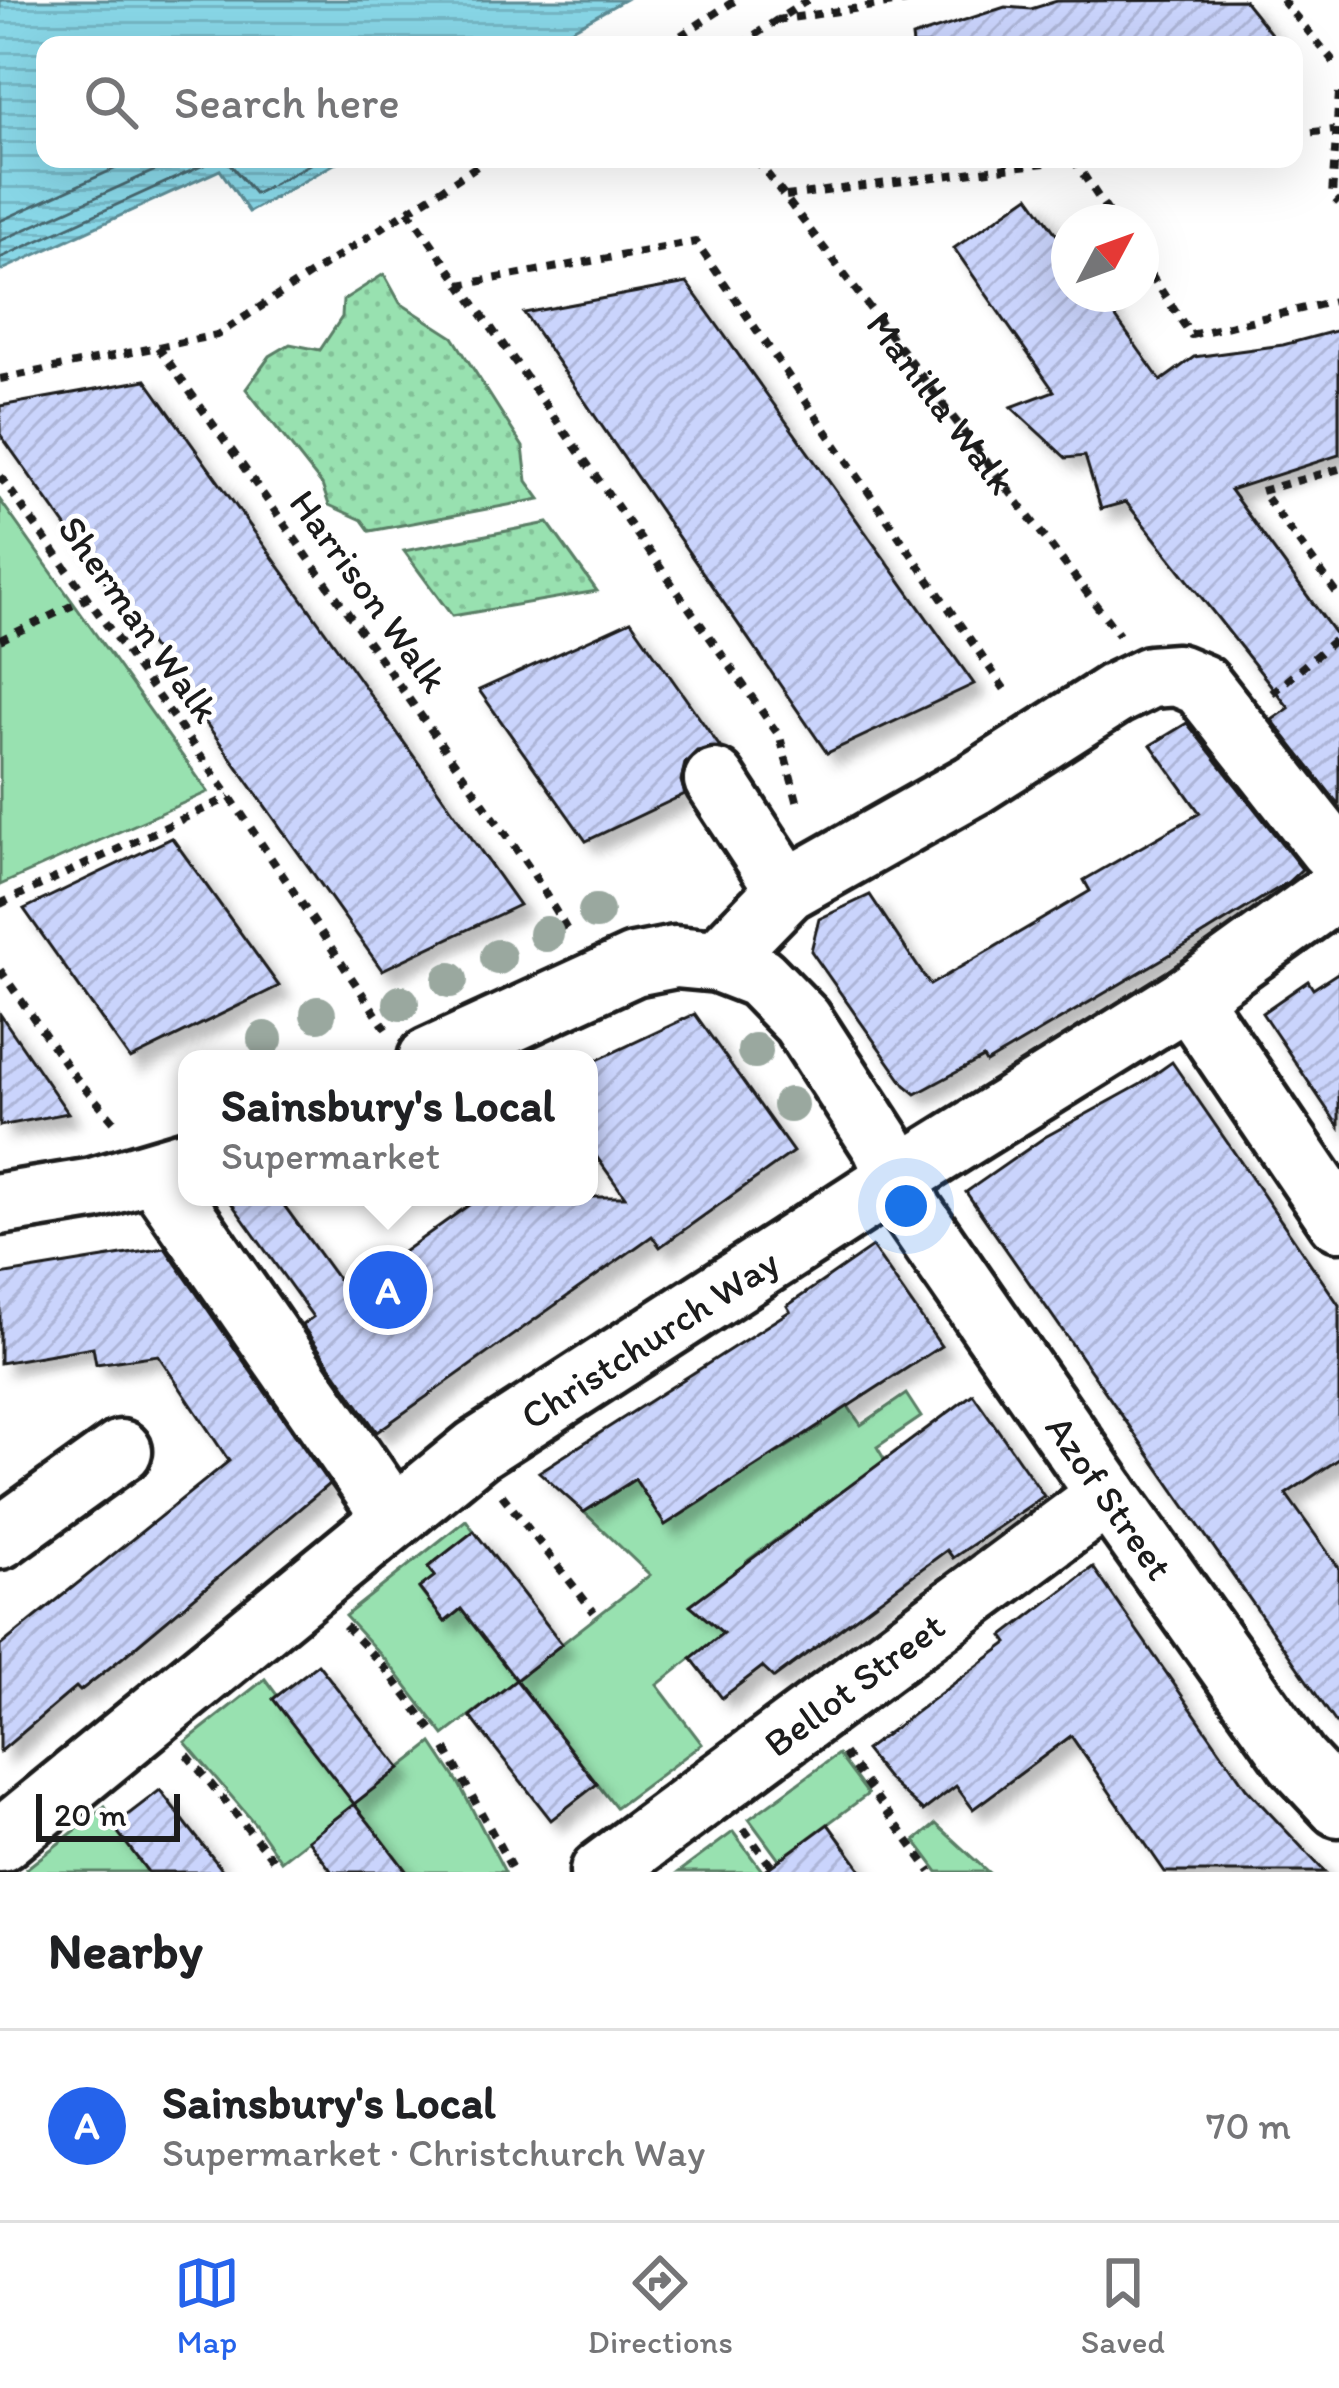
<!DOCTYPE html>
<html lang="en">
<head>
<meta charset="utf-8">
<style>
	:root { --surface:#fff; --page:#f6f6f6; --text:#202124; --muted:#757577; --line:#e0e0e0; --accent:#2563eb }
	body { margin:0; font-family:Itim,sans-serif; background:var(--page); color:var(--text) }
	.compass { position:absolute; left:1051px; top:204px; width:108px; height:108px; border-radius:50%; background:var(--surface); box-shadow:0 12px 48px #0002; rotate:49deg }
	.scale { position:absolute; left:36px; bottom:30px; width:144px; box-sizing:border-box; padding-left:12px; border:6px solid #1c1c1c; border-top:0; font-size:33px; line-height:42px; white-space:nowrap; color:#1c1c1c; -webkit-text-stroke:9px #fff; paint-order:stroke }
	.you { position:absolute; left:906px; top:1206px; width:42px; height:42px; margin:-30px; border:9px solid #fff; border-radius:50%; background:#1a73e8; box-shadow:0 0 0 18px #1a73e833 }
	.badge { display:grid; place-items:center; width:78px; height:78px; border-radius:50%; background:var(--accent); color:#fff; font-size:39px; font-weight:700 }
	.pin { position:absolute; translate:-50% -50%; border:6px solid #fff; box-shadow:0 3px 12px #0006 }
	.popup { position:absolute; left:178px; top:1050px; width:420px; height:156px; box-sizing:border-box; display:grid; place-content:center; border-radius:24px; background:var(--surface); filter:drop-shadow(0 3px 9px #0005); font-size:39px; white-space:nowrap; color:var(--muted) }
	.popup b { font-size:45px; color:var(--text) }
	.popup::after { content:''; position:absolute; left:50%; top:100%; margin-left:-24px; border:24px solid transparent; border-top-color:var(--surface) }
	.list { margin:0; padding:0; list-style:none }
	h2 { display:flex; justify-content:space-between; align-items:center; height:156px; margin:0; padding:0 48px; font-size:51px }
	h2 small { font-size:39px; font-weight:400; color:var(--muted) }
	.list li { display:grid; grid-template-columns:78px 1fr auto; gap:36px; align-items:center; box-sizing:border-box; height:192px; padding:0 48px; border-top:3px solid var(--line) }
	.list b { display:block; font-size:45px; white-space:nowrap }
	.list p { margin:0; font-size:39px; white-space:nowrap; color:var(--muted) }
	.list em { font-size:39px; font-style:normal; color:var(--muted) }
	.icon { flex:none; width:66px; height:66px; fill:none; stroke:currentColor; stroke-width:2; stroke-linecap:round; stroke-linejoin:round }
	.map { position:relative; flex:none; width:1339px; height:1872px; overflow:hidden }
	.search { position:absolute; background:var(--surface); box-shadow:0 12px 48px #0002; left:36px; right:36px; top:36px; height:132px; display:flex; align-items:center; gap:30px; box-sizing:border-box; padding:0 42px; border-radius:24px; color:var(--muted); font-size:45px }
	.sheet { height:348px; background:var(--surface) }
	nav { display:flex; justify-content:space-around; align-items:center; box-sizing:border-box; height:168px; border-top:3px solid var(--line); background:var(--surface); font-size:33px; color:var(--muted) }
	nav a { display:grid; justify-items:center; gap:6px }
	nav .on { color:var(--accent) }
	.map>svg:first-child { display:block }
	.green { fill:#98e1b0; stroke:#5a7e66; stroke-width:3 }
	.park { fill:url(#park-dots); stroke:#5a7e66; stroke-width:3 }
	.water { fill:url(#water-rules); stroke:#5d8c95; stroke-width:3 }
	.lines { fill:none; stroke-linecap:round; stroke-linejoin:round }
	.shore { stroke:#47666d; stroke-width:3 }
	.building { fill:url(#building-hatch); stroke:#1c1c1c; stroke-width:3; filter:url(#shadow) }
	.minor-casing { stroke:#1c1c1c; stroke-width:69 }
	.path { stroke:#1c1c1c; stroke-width:8; stroke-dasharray:9 9; stroke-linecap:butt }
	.minor { stroke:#fff; stroke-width:60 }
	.tree { fill:#9aa89f }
	.labels { text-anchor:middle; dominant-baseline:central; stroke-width:10; stroke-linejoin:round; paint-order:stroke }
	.street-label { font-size:39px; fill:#1c1c1c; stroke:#fff }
</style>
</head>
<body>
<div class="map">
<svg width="1339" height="1872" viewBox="0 0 1339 1872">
	<defs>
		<pattern id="park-dots" width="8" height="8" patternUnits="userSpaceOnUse" patternTransform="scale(3)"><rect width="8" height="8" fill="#98e1b0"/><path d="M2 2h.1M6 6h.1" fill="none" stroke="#82c097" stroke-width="1.8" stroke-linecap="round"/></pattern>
		<pattern id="water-rules" width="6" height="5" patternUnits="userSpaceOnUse" patternTransform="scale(3)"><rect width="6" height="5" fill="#88d6e6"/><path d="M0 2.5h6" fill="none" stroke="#75b7c5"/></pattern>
		<pattern id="building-hatch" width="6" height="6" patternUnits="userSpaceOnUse" patternTransform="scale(3)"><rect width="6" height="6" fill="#cad4fc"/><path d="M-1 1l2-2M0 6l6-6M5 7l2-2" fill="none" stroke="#adb5d7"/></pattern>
		<filter id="shadow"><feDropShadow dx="11" dy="11" stdDeviation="6" flood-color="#0004"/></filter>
	</defs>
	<rect width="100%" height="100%" fill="#fff"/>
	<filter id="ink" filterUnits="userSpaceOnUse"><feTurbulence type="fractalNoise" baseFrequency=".00833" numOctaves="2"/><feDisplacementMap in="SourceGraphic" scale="24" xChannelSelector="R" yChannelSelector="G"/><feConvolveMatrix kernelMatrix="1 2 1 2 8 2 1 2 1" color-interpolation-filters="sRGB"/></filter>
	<g filter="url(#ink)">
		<!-- green -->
		<g class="green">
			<polygon points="0,500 208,792 0,885"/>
			<polygon points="792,1378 834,1386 861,1425 906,1394 921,1417 877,1447 889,1467 874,1533 842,1491 802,1520 833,1563 817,1574 786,1532 747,1561 777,1604 728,1577 691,1604 723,1633 657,1685 702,1744 616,1808 516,1680 444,1735 390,1665 345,1616 466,1520 474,1531 429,1566 435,1576 419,1589 444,1621 461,1609 517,1679 650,1575 584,1512 635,1479 665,1525 706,1499 693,1442 722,1488 763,1462 733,1416 750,1406 779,1452 822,1425"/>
			<polygon points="265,1679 277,1695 274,1698 354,1804 432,1743 458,1782 505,1872 407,1872 354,1804 281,1861 255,1824 185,1742"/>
			<polygon points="838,1754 868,1794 779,1860 749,1819"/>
			<polygon points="105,1807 116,1823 114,1826 148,1872 29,1872 26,1869"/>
			<polygon points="936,1824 988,1872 938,1872 915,1841"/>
			<polygon points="733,1832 763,1872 679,1872"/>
		</g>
		<!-- park -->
		<g class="park">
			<polygon points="384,274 400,303 453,337 523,447 527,481 540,499 370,531 362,520 329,505 322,485 246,389 270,356 290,344 320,350 342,317 343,300"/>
			<polygon points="548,523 597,591 452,616 404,551"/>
		</g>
		<!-- water -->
		<polygon class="water" points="0,0 624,0 544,45 45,45 45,159 343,159 249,212 220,170 0,271"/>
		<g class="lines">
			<!-- shore -->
			<g class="shore">
				<polyline points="221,159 230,164 255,194 319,159"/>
				<polyline points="0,221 136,159"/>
				<polyline points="0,241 180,159"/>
				<polyline points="0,258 217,159"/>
			</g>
		</g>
		<!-- building -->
		<g class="building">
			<polygon points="1244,0 1280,45 913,45 912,37 1005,7 1031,9 1057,1"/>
			<polygon points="1029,196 1069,252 1069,294 1099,294 1161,381 1194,357 1283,345 1339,330 1339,455 1230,490 1339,639 1339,805 1272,720 1289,708 1126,502 1101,509 1085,456 1066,458 1011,407 1054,391 954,248"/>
			<polygon points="687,283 974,684 827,753 524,313"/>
			<polygon points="146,380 350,666 519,905 382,970 0,434 0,406"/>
			<polygon points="631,621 720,747 697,751 685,763 681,781 685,794 586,841 479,690"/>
			<polygon points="1187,723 1302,869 1288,882 1193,941 986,1063 983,1058 916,1094 905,1085 811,951 819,919 870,895 930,985 1090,891 1084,880 1200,813 1151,745"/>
			<polygon points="172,838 279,986 130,1059 24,909"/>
			<polygon points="1339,972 1339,1127 1262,1013 1308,981 1313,989"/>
			<polygon points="0,1014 68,1113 0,1126"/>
			<polygon points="695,1014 793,1152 660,1247 652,1236 377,1432 302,1325 313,1317 227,1197 278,1197 347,1292 480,1197 625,1197 589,1146 589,1064"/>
			<polygon points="1172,1062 1339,1305 1339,1459 1286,1494 1339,1568 1339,1727 966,1192 1045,1137 1141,1084"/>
			<polygon points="872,1247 941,1346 665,1525 635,1479 584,1512 539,1472 790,1311 787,1306"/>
			<polygon points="165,1248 329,1484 122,1658 80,1691 76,1687 0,1752 0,1646 229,1461 158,1355 96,1364 93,1347 0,1363 0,1275"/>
			<polygon points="973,1394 1044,1496 953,1558 947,1550 774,1678 762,1667 722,1698 691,1658 723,1633 690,1605"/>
			<polygon points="474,1531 562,1644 516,1680 597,1784 551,1820 470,1716 516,1680 461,1609 445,1622 419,1588 435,1576 428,1567"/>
			<polygon points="1093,1567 1246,1788 1325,1872 1165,1872 1071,1736 973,1809 956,1786 923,1811 888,1779 865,1750 1008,1643 1003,1636"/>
			<polygon points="318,1664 400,1768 354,1804 273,1699"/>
			<polygon points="160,1790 187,1825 224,1872 148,1872 113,1826"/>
			<polygon points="354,1804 382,1839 407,1872 332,1872 308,1840"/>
			<polygon points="828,1824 863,1872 763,1872"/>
		</g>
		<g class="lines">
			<defs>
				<g id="minor">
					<polyline points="715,780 787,890"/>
					<polyline points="718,961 787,890 973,785 1115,694 1150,677 1177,675 1201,685 1330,849"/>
					<polyline points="1188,997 1339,1220"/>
					<path id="s2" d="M 429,1059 L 634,965 L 675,957 L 718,961 L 759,977 L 802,1021 L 883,1146 L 912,1211 L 1108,1495 L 1297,1761 L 1339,1806"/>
					<polyline points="155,1173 394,1518"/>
					<polyline points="0,1204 93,1189 187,1161"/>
					<polyline points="0,1538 121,1451"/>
					<path id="s3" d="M 0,1841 L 477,1450 L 897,1178 L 1188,997 L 1339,888"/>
					<path id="s4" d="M 601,1872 L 1108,1495"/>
				</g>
			</defs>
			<!-- minor casing -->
			<use href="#minor" class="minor-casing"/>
			<!-- path -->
			<g class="path">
				<polyline points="808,0 777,20 914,0"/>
				<polyline points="1282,0 1339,68"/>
				<polyline points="666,45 736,0"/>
				<polyline points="740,45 777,20"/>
				<polyline points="1339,93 1332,196 1339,203"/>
				<polyline points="1294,134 1334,130"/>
				<path id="s1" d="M 756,159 L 1119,635"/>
				<polyline points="1073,159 1115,222"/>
				<polyline points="786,196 1076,159"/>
				<polyline points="408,210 780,737 799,808"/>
				<polyline points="1141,260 1191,335 1339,300"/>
				<polyline points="460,285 696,242 1005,690"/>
				<polyline points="158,347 531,870 570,935"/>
				<polyline points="0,379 217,335 488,159"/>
				<polyline points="1339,469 1261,491 1339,596"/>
				<polyline points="0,476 230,797 386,1029"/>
				<polyline points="0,640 88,598"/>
				<polyline points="1272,693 1339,636"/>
				<polyline points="0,904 230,797"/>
				<polyline points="0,970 71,1072 119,1127"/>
				<polyline points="502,1495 594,1612"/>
				<polyline points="345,1626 385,1668 436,1735"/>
				<polyline points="446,1749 514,1872"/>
				<polyline points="844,1753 931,1872"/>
				<polyline points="187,1755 275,1862"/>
				<polyline points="744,1829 771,1866"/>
			</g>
			<!-- minor -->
			<use href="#minor" class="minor"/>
		</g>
		<!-- trees -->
		<g class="tree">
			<circle cx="596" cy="912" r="18"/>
			<circle cx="546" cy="934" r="18"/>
			<circle cx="498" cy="957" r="18"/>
			<circle cx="450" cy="980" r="18"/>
			<circle cx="401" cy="1003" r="18"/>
			<circle cx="318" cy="1014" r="18"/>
			<circle cx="265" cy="1039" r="18"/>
			<circle cx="755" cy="1051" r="18"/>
			<circle cx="790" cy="1105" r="18"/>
		</g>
	</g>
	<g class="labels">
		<!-- street labels -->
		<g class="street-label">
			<text stroke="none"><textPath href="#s1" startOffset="306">Manilla Walk</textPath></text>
			<text transform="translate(369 591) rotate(54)">Harrison Walk</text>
			<text transform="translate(139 619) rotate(54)">Sherman Walk</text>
			<text stroke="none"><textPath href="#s3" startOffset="822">Christchurch Way</textPath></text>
			<text stroke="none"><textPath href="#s2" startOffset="984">Azof Street</textPath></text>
			<text stroke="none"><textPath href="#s4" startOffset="315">Bellot Street</textPath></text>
		</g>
	</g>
</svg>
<svg class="compass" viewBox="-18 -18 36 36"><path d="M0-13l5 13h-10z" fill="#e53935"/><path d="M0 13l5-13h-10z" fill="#757577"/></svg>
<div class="scale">20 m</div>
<div class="you"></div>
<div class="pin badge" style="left:388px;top:1290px">A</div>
<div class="popup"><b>Sainsbury's Local</b>Supermarket</div>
<div class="search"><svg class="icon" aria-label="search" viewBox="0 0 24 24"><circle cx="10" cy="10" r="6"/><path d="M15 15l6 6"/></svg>Search here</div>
</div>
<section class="sheet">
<h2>Nearby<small></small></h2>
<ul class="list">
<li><span class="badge">A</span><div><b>Sainsbury's Local</b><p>Supermarket · Christchurch Way</p></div><em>70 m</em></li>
</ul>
</section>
<nav>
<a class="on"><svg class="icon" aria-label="map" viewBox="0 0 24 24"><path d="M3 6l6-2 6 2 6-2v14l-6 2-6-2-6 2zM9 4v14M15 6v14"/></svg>Map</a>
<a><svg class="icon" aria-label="directions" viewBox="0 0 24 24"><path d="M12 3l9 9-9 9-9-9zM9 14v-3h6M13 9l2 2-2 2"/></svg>Directions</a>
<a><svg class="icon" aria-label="saved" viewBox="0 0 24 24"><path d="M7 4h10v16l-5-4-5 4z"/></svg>Saved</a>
</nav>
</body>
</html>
